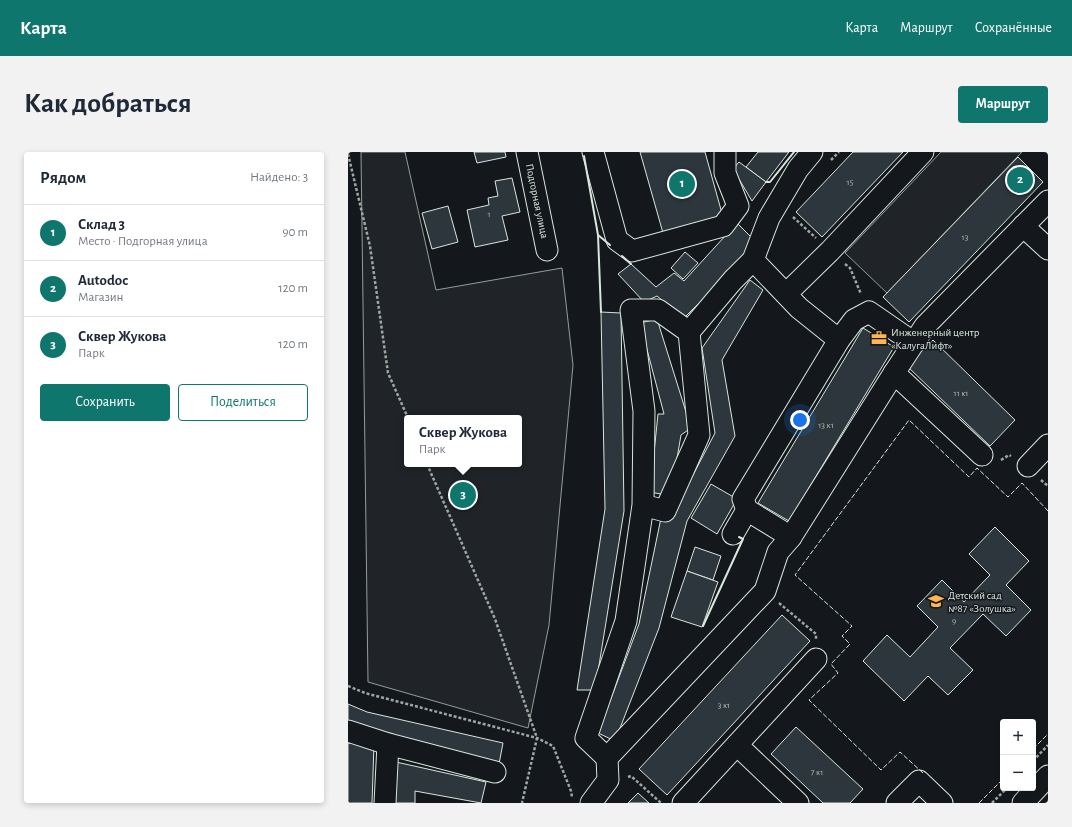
<!DOCTYPE html>
<html lang="ru">
<head>
<meta charset="utf-8">
<style>
	:root { --surface:#fff; --page:#f2f2f3; --text:#1f2937; --muted:#747a83; --line:#e0e1e3; --accent:#0f766e }
	body { margin:0; font-family:"Alegreya Sans",sans-serif; background:var(--page); color:var(--text) }
	.controls { position:absolute; right:12px; bottom:12px; display:grid; overflow:hidden; border-radius:4px; box-shadow:0 2px 6px #0003 }
	.controls button { width:36px; height:36px; display:grid; place-items:center; padding:0; border:0; border-bottom:1px solid var(--line); background:var(--surface); color:var(--text); font:20px sans-serif }
	.you { position:absolute; left:452px; top:268px; width:14px; height:14px; margin:-10px; border:3px solid #fff; border-radius:50%; background:#1a73e8; box-shadow:0 0 0 6px #1a73e833 }
	.badge { display:grid; place-items:center; width:26px; height:26px; border-radius:50%; background:var(--accent); color:#fff; font-size:13px; font-weight:700 }
	.pin { position:absolute; translate:-50% -50%; border:2px solid #fff; box-shadow:0 1px 4px #0006 }
	.popup { position:absolute; left:56px; top:263px; width:118px; height:52px; box-sizing:border-box; display:grid; place-content:center; border-radius:4px; background:var(--surface); filter:drop-shadow(0 1px 3px #0005); font-size:13px; white-space:nowrap; color:var(--muted) }
	.popup b { font-size:15px; color:var(--text) }
	.popup::after { content:''; position:absolute; left:50%; top:100%; margin-left:-8px; border:8px solid transparent; border-top-color:var(--surface) }
	.list { margin:0; padding:0; list-style:none }
	h2 { display:flex; justify-content:space-between; align-items:center; height:52px; margin:0; padding:0 16px; font-size:17px }
	h2 small { font-size:13px; font-weight:400; color:var(--muted) }
	.list li { display:grid; grid-template-columns:26px 1fr auto; gap:12px; align-items:center; box-sizing:border-box; height:56px; padding:0 16px; border-top:1px solid var(--line) }
	.list b { display:block; font-size:15px; white-space:nowrap }
	.list p { margin:0; font-size:13px; white-space:nowrap; color:var(--muted) }
	.list em { font-size:13px; font-style:normal; color:var(--muted) }
	.actions { display:flex; gap:8px; padding:12px 16px }
	.actions a { flex:1; padding:9px 0; border:1px solid var(--accent); border-radius:4px; text-align:center; font-size:14px; color:var(--accent) }
	.actions .main { background:var(--accent); color:#fff }
	.map { position:relative; flex:none; width:700px; height:651px; overflow:hidden; border-radius:4px }
	header { display:flex; align-items:center; gap:24px; box-sizing:border-box; height:56px; padding:0 20px; background:var(--accent); color:#fff }
	header strong { font-size:19px }
	nav { display:flex; gap:22px; margin-inline-start:auto; font-size:14px }
	.intro { display:flex; align-items:center; justify-content:space-between; box-sizing:border-box; height:96px; padding:0 24px }
	h1 { margin:0; font-size:28px }
	.button { padding:10px 18px; border-radius:4px; background:var(--accent); color:#fff; font-size:14px; font-weight:700 }
	main { display:flex; gap:24px; padding:0 24px }
	aside { flex:1; background:var(--surface); border-radius:4px; box-shadow:0 2px 6px #0003 }
	.map>svg:first-child { display:block }
	.green { fill:#202428; stroke:#939e99; fill-rule:evenodd }
	.building { fill:#2c363c; stroke:#d8e6dc }
	.lines { fill:none; stroke-linecap:round; stroke-linejoin:round }
	.minor-casing { stroke:#d8e6dc; stroke-width:23 }
	.path { stroke:#9da8a2; stroke-width:2.5; stroke-dasharray:3 2; stroke-linecap:butt }
	.minor { stroke:#14181c; stroke-width:21 }
	.fence { stroke:#d8e6dc; stroke-width:1; stroke-dasharray:5 2; stroke-linecap:butt }
	.wall { stroke:#d8e6dc; stroke-width:2 }
	.labels { text-anchor:middle; dominant-baseline:central; stroke-width:3; stroke-linejoin:round; paint-order:stroke }
	.number-label { font-size:9px; fill:#adbab4 }
	.street-label { font-size:11px; fill:#d8e6dc; stroke:#14181c }
	.poi-label { font-size:11px; fill:#d8e6dc; stroke:#14181c; text-anchor:start }
</style>
</head>
<body>
<header>
<strong>Карта</strong>
<nav><a>Карта</a><a>Маршрут</a><a>Сохранённые</a></nav>
</header>
<div class="intro"><h1>Как добраться</h1><a class="button">Маршрут</a></div>
<main>
<aside>
<h2>Рядом<small>Найдено: 3</small></h2>
<ul class="list">
<li><span class="badge">1</span><div><b>Склад 3</b><p>Место · Подгорная улица</p></div><em>90 m</em></li>
<li><span class="badge">2</span><div><b>Autodoc</b><p>Магазин</p></div><em>120 m</em></li>
<li><span class="badge">3</span><div><b>Сквер Жукова</b><p>Парк</p></div><em>120 m</em></li>
</ul>
<div class="actions"><a class="main">Сохранить</a><a>Поделиться</a></div>
</aside>
<div class="map">
<svg width="700" height="651" viewBox="0 0 700 651">
	<rect width="100%" height="100%" fill="#14181c"/>
	<!-- green -->
	<g class="green">
		<path d="M 13,0 L 57,0 L 88,138 L 214,116 L 225,213 L 201,473 L 180,576 L 20,530 ZM 59,266 L 171,266 L 171,312 L 59,312 Z"/>
		<polygon points="593,0 674,0 539,141 497,101"/>
	</g>
	<!-- building -->
	<g class="building">
		<polygon points="126,0 157,0 158,5 129,11"/>
		<polygon points="292,0 357,0 375,65 315,81"/>
		<polygon points="410,0 441,0 418,30 398,15"/>
		<polygon points="505,0 555,0 474,85 448,60"/>
		<polygon points="670,5 695,30 561,170 535,145"/>
		<polygon points="391,10 418,30 404,49 385,17"/>
		<polygon points="164,26 172,60 154,64 160,88 127,95 119,58 141,53 140,46 150,44 147,29"/>
		<polygon points="100,54 110,90 84,97 74,61"/>
		<polygon points="389,71 406,88 391,111 336,166 309,144 296,150 270,122 283,112 308,135 326,121 336,129"/>
		<polygon points="337,100 350,111 335,127 323,116"/>
		<polygon points="402,128 415,138 374,208 387,284 339,369 311,476 267,589 250,581 291,472 313,366 323,365 367,281 354,196"/>
		<polygon points="253,160 273,161 276,359 247,538 229,538 257,357"/>
		<polygon points="309,167 343,276 333,283 325,330 318,343 302,340 310,262 316,262 292,171"/>
		<polygon points="515,176 546,195 441,369 410,351"/>
		<polygon points="585,188 667,268 642,294 559,214"/>
		<polygon points="363,332 389,347 369,382 343,366"/>
		<polygon points="647,375 681,409 658,433 683,458 658,484 635,462 602,496 625,518 600,543 580,524 556,549 515,509 539,483 562,505 590,475 569,454 594,428 616,450 642,423 621,402"/>
		<polygon points="347,395 373,404 365,428 339,419"/>
		<polygon points="339,419 370,430 354,475 323,465"/>
		<polygon points="434,463 462,489 319,643 291,617"/>
		<polygon points="0,552 19,560 155,591 151,612 0,571"/>
		<polygon points="448,575 515,637 502,651 475,651 423,602"/>
		<polygon points="0,591 26,592 24,651 0,651"/>
		<polygon points="48,610 138,630 133,651 67,639 67,651 46,651"/>
		<polygon points="290,641 301,651 280,651"/>
	</g>
	<g class="lines">
		<defs>
			<g id="minor">
				<polyline points="179,0 199,98"/>
				<polyline points="245,0 269,88 284,99 375,74 390,54 377,21 377,0"/>
				<polyline points="675,74 700,97"/>
				<polyline points="405,108 451,156 491,188"/>
				<polyline points="438,142 482,99 575,0"/>
				<polyline points="341,180 385,128 405,108 421,66 450,17 464,0"/>
				<polyline points="546,221 634,303"/>
				<polyline points="680,314 700,293"/>
				<polyline points="385,382 399,358"/>
				<polyline points="443,385 399,358 395,347 491,188 506,168 521,160 566,191"/>
				<polyline points="0,579 40,592 147,620"/>
				<polyline points="389,593 450,651"/>
				<polyline points="259,606 238,586 278,469 295,353 296,259 283,158 310,158 341,180 351,283 317,359 295,353"/>
				<polyline points="37,651 40,592"/>
				<polyline points="243,651 260,628 259,606 417,439 430,400 443,385 546,221 577,174 700,49"/>
				<polyline points="335,651 468,507"/>
				<polyline points="549,651 571,629 594,651"/>
				<polyline points="675,651 700,624"/>
			</g>
		</defs>
		<!-- minor casing -->
		<use href="#minor" class="minor-casing"/>
		<!-- path -->
		<g class="path">
			<polyline points="0,2 22,94 40,221 60,266"/>
			<polyline points="483,8 491,0"/>
			<polyline points="445,65 468,86"/>
			<polyline points="497,112 502,116 513,142"/>
			<polyline points="653,308 661,303 663,304"/>
			<polyline points="79,312 147,467 189,586 174,651"/>
			<polyline points="693,328 700,334"/>
			<polyline points="431,451 468,482 468,488"/>
			<polyline points="0,534 17,541 189,586 205,594 223,639 224,645"/>
			<polyline points="685,609 700,593"/>
			<polyline points="280,625 283,624 313,651"/>
			<polyline points="644,651 659,636"/>
		</g>
		<!-- minor -->
		<use href="#minor" class="minor"/>
		<!-- fence -->
		<g class="fence">
			<polyline points="685,597 700,582"/>
			<polyline points="575,621 552,600 533,618 461,548 490,521 483,512 502,492 494,484 504,474 447,423 561,268 621,325 629,316 660,345 674,331 700,359"/>
			<polyline points="631,651 655,627"/>
		</g>
		<!-- wall -->
		<g class="wall">
			<polyline points="236,4 250,83 262,93"/>
			<polyline points="418,30 422,30 446,0"/>
			<polyline points="250,83 253,160"/>
			<polyline points="274,104 283,112"/>
			<polyline points="355,474 395,387 391,385"/>
		</g>
	</g>
	<!-- icons -->
	<defs>
		<symbol id="office-bare" viewBox="-9 -9 18 18"><path d="M-6-3h4V-5.5h4V-3h4V5H-6ZM-1-4.5V-3h2v-1.5ZM-6 0V1H6V0Z" fill="#ffb74d" stroke="#14181c" stroke-width="2.5" paint-order="stroke"/></symbol>
		<symbol id="school-bare" viewBox="-9 -9 18 18"><path d="M0-5L7-2L0 1L-7-2ZM-4 1L0 2.5L4 1V4Q0 6-4 4Z" fill="#ffb74d" stroke="#14181c" stroke-width="2.5" paint-order="stroke"/></symbol>
	</defs>
	<g fill-rule="evenodd">
		<use href="#office-bare" x="520" y="175" width="22" height="22"/>
		<use href="#school-bare" x="577" y="438" width="22" height="22"/>
	</g>
	<g class="labels">
		<!-- number labels -->
		<g class="number-label">
			<text x="502" y="30">15</text>
			<text x="141" y="62">1</text>
			<text x="617" y="85">13</text>
			<text x="613" y="241">11 к1</text>
			<text x="478" y="273">13 к1</text>
			<text x="606" y="469">9</text>
			<text x="376" y="553">3 к1</text>
			<text x="469" y="620">7 к1</text>
		</g>
		<!-- street labels -->
		<g class="street-label">
			<text transform="translate(189 49) rotate(78)">Подгорная улица</text>
		</g>
		<!-- poi labels -->
		<g class="poi-label">
			<text x="543" y="180">Инженерный центр<tspan x="543" dy="13">«КалугаЛифт»</tspan></text>
			<text x="600" y="443">Детский сад<tspan x="600" dy="13">№87 «Золушка»</tspan></text>
		</g>
	</g>
</svg>
<div class="controls">
<button>+</button>
<button>−</button>
</div>
<div class="you"></div>
<div class="pin badge" style="left:334px;top:32px">1</div>
<div class="pin badge" style="left:672px;top:28px">2</div>
<div class="pin badge" style="left:115px;top:343px">3</div>
<div class="popup"><b>Сквер Жукова</b>Парк</div>
</div>
</main>
</body>
</html>
